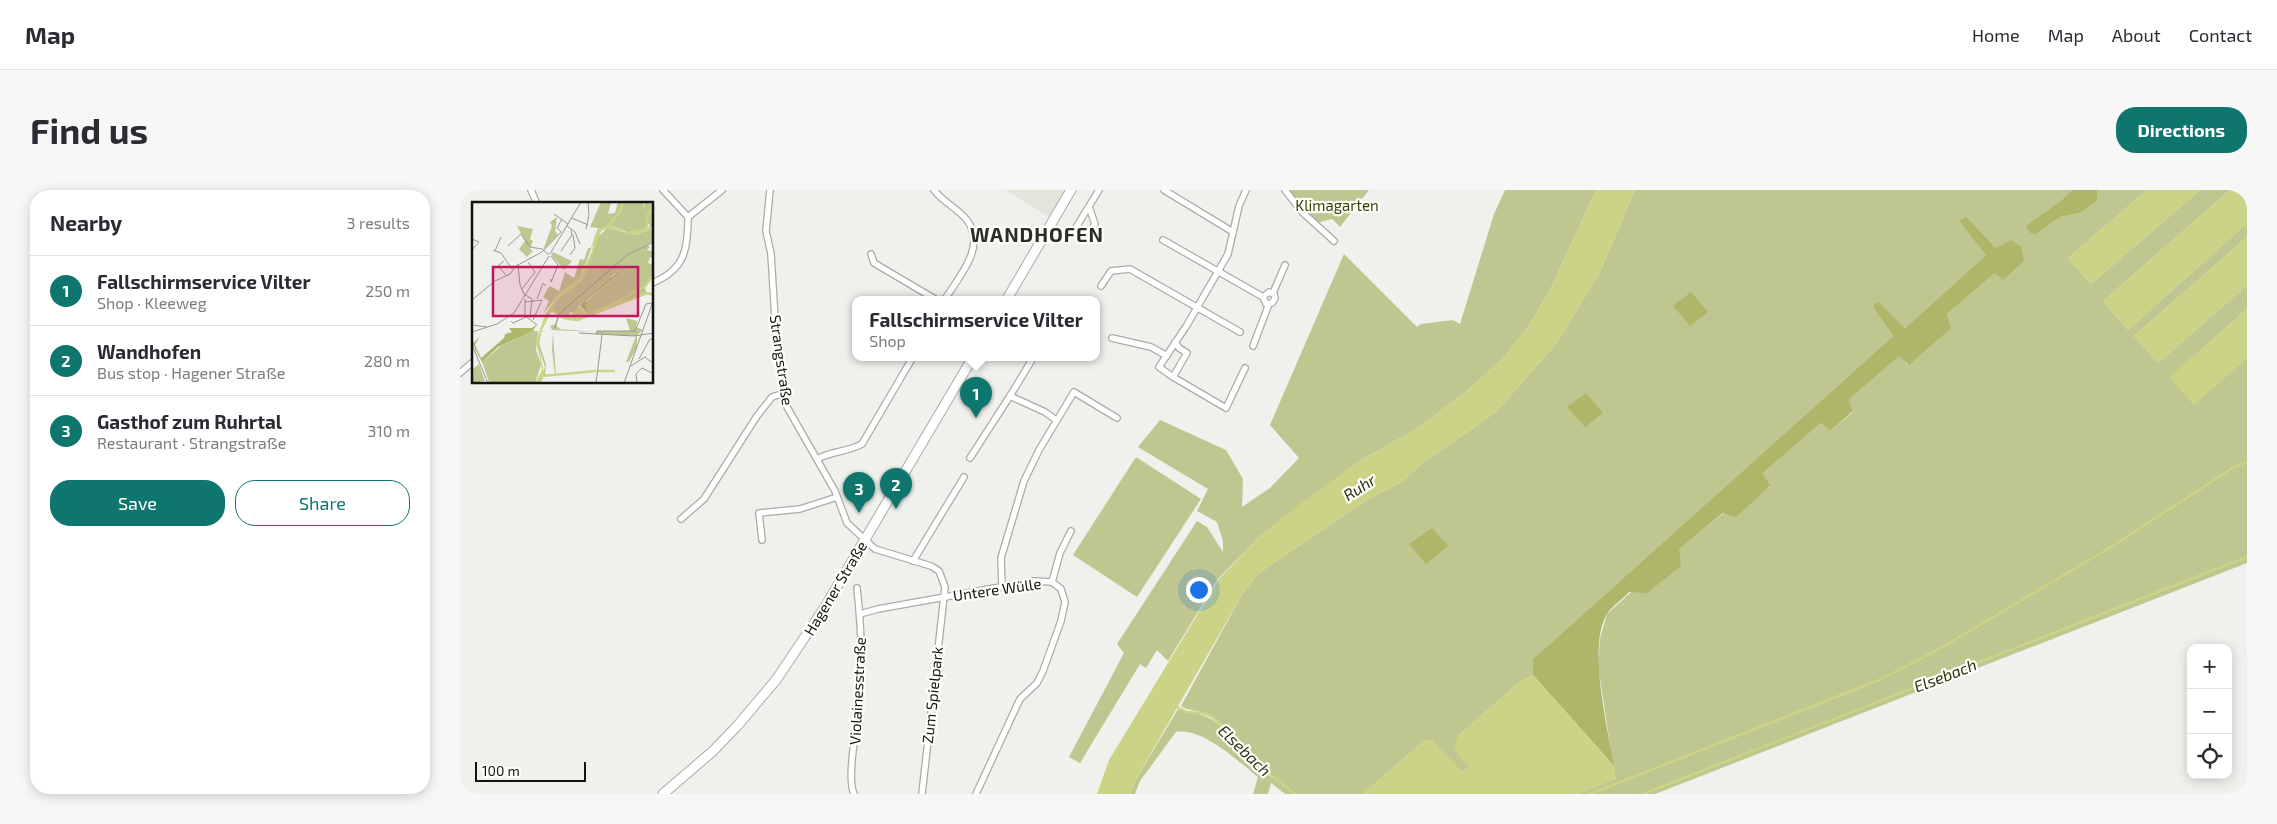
<!DOCTYPE html>
<html lang="en">
<head>
<meta charset="utf-8">
<style>
	:root { --surface:#fff; --page:#f7f7f7; --text:#2b2b33; --muted:#7c7c81; --line:#e1e1e2; --accent:#0f766e }
	body { margin:0; font-family:"Exo 2",sans-serif; background:var(--page); color:var(--text) }
	.controls { position:absolute; right:15px; bottom:15px; display:grid; overflow:hidden; border-radius:10px; box-shadow:0 2px 12px #0003 }
	.controls button { width:45px; height:45px; display:grid; place-items:center; padding:0; border:0; border-bottom:1px solid var(--line); background:var(--surface); color:var(--text); font:25px sans-serif }
	.scale { position:absolute; left:15px; bottom:12px; width:111px; box-sizing:border-box; padding-left:5px; border:2px solid #131311; border-top:0; font-size:14px; line-height:18px; white-space:nowrap; color:#131311; -webkit-text-stroke:4px #fefefa; paint-order:stroke }
	.you { position:absolute; left:738px; top:399px; width:18px; height:18px; margin:-12px; border:4px solid #fff; border-radius:50%; background:#1a73e8; box-shadow:0 0 0 8px #1a73e833 }
	.badge { display:grid; place-items:center; width:32px; height:32px; border-radius:50%; background:var(--accent); color:#fff; font-size:16px; font-weight:700 }
	.pin { position:absolute; translate:-50% -41px; filter:drop-shadow(0 1px 2px #0008) }
	.pin::after { content:''; position:absolute; top:26px; width:18px; height:15px; background:inherit; clip-path:polygon(0 0,100% 0,50% 100%) }
	.popup { position:absolute; left:392px; top:106px; width:248px; height:65px; box-sizing:border-box; display:grid; place-content:center; border-radius:10px; background:var(--surface); filter:drop-shadow(0 1px 4px #0005); font-size:16px; white-space:nowrap; color:var(--muted) }
	.popup b { font-size:19px; color:var(--text) }
	.popup::after { content:''; position:absolute; left:50%; top:100%; margin-left:-10px; border:10px solid transparent; border-top-color:var(--surface) }
	.list { margin:0; padding:0; list-style:none }
	h2 { display:flex; justify-content:space-between; align-items:center; height:65px; margin:0; padding:0 20px; font-size:21px }
	h2 small { font-size:16px; font-weight:400; color:var(--muted) }
	.list li { display:grid; grid-template-columns:32px 1fr auto; gap:15px; align-items:center; box-sizing:border-box; height:70px; padding:0 20px; border-top:1px solid var(--line) }
	.list b { display:block; font-size:19px; white-space:nowrap }
	.list p { margin:0; font-size:16px; white-space:nowrap; color:var(--muted) }
	.list em { font-size:16px; font-style:normal; color:var(--muted) }
	.actions { display:flex; gap:10px; padding:15px 20px }
	.actions a { flex:1; padding:11px 0; border:1px solid var(--accent); border-radius:20px; text-align:center; font-size:18px; color:var(--accent) }
	.actions .main { background:var(--accent); color:#fff }
	.icon { flex:none; width:28px; height:28px; fill:none; stroke:currentColor; stroke-width:2; stroke-linecap:round; stroke-linejoin:round }
	.map { position:relative; flex:none; width:1787px; height:604px; overflow:hidden; border-radius:20px }
	header { display:flex; align-items:center; gap:30px; box-sizing:border-box; height:70px; padding:0 25px; background:var(--surface); border-bottom:1px solid var(--line) }
	header strong { font-size:24px }
	nav { display:flex; gap:28px; margin-inline-start:auto; font-size:18px }
	.intro { display:flex; align-items:center; justify-content:space-between; box-sizing:border-box; height:120px; padding:0 30px }
	h1 { margin:0; font-size:35px }
	.button { padding:12px 22px; border-radius:20px; background:var(--accent); color:#fff; font-size:18px; font-weight:700 }
	main { display:flex; gap:30px; padding:0 30px }
	aside { flex:1; background:var(--surface); border-radius:20px; box-shadow:0 2px 12px #0003 }
	.map>svg:first-child { display:block }
	.built { fill:#e4e5da }
	.green { fill:#bfc68f }
	.forest { fill:#aeb66a }
	.water { fill:#cbd486 }
	.lines { fill:none; stroke-linecap:round; stroke-linejoin:round }
	.stream { stroke:#cbd486; stroke-width:2.5 }
	.street-casing { stroke:#ababa7; stroke-width:8 }
	.secondary-casing { stroke:#ababa7; stroke-width:11 }
	.street { stroke:#fff; stroke-width:5.5 }
	.secondary { stroke:#fff; stroke-width:9 }
	.labels { text-anchor:middle; dominant-baseline:central; stroke-width:4.5; stroke-linejoin:round; paint-order:stroke }
	.park-label { font-size:15px; fill:#3c4003; stroke:#fefefa }
	.street-label { font-size:15px; fill:#131311; stroke:#fefefa }
	.water-label { font-size:16px; font-style:italic; fill:#2e310f; stroke:#fefefa }
	.district-label { font-size:20px; font-weight:bold; letter-spacing:1px; fill:#2c2d2a; stroke:#fefefa }
	.inset-river { fill:none; stroke:#cbd486; stroke-width:2.5 }
	.inset-road { fill:none; stroke:#989895; stroke-width:1 }
	.view { fill:#c2185b; fill-opacity:0.15; stroke:#c2185b; stroke-width:2.5 }
	.inset-edge { fill:none; stroke:#131311; stroke-width:2.5 }
</style>
</head>
<body>
<header>
<strong>Map</strong>
<nav><a>Home</a><a>Map</a><a>About</a><a>Contact</a></nav>
</header>
<div class="intro"><h1>Find us</h1><a class="button">Directions</a></div>
<main>
<aside>
<h2>Nearby<small>3 results</small></h2>
<ul class="list">
<li><span class="badge">1</span><div><b>Fallschirmservice Vilter</b><p>Shop · Kleeweg</p></div><em>250 m</em></li>
<li><span class="badge">2</span><div><b>Wandhofen</b><p>Bus stop · Hagener Straße</p></div><em>280 m</em></li>
<li><span class="badge">3</span><div><b>Gasthof zum Ruhrtal</b><p>Restaurant · Strangstraße</p></div><em>310 m</em></li>
</ul>
<div class="actions"><a class="main">Save</a><a>Share</a></div>
</aside>
<div class="map">
<svg width="1787" height="604" viewBox="0 0 1787 604">
	<rect width="100%" height="100%" fill="#f0f1ed"/>
	<!-- built -->
	<polygon class="built" points="545,0 606,0 589,27"/>
	<!-- green -->
	<g class="green">
		<polygon points="828,0 909,0 880,37 872,29 856,33"/>
		<polygon points="1045,0 1136,0 1090,100 1068,137 1044,167 1008,200 958,238 898,272 801,345 758,389 708,471 697,460 686,478 680,474 620,573 609,567 664,463 657,454 737,331 747,337 763,362 763,351 757,332 737,321 748,299 678,257 700,230 766,260 783,289 782,317 810,298 839,268 810,235 884,64 957,137 961,134 993,130 1000,134 1034,24"/>
		<path d="M 1175,0 L 1612,0 L 1576,44 L 1600,27 L 1620,23 L 1636,10 L 1637,0 L 1687,0 L 1608,68 L 1631,94 L 1740,0 L 1770,0 L 1643,111 L 1668,140 L 1787,33 L 1787,47 L 1674,146 L 1698,173 L 1787,95 L 1787,119 L 1710,187 L 1734,214 L 1787,168 L 1787,373 L 1195,604 L 1118,604 L 1155,588 L 1138,475 L 1140,448 L 1147,424 L 1218,359 L 1264,323 L 1310,297 L 1303,283 L 1361,233 L 1370,241 L 1393,222 L 1387,210 L 1439,165 L 1448,175 L 1490,138 L 1487,124 L 1535,83 L 1536,58 L 1506,26 L 1499,31 L 1527,64 L 1445,138 L 1418,111 L 1412,116 L 1433,146 L 1073,469 L 1073,485 L 1056,495 L 998,546 L 1010,577 L 1002,582 L 971,550 L 965,550 L 903,604 L 825,604 L 811,593 L 808,604 L 793,604 L 798,587 C 778,571 742,537 716,542 L 680,591 L 675,604 L 670,604 L 675,591 L 718,519 C 729,524 740,522 751,529 C 775,544 788,574 813,588 L 814,586 C 791,569 776,545 754,527 C 744,519 731,523 721,516 L 783,403 L 799,383 L 910,308 L 942,292 L 960,275 L 1036,222 L 1097,153 L 1140,82 Z"/>
		<polygon points="676,267 741,309 677,407 613,365"/>
	</g>
	<!-- forest -->
	<g class="forest">
		<polygon points="1612,0 1637,0 1637,10 1620,23 1600,27 1576,44 1570,43 1566,36 1602,10"/>
		<path d="M 1506,26 L 1536,58 L 1551,50 L 1561,57 L 1564,71 L 1543,90 L 1535,83 L 1487,124 L 1491,138 L 1449,175 L 1439,166 L 1388,210 L 1393,221 L 1370,241 L 1361,233 L 1303,283 L 1310,296 L 1276,327 L 1263,323 L 1219,359 L 1221,376 L 1187,403 L 1169,402 C 1163,409 1152,416 1147,424 C 1127,456 1148,539 1154,576 L 1073,485 L 1073,469 L 1433,146 L 1412,116 L 1418,111 L 1445,138 L 1526,65 L 1499,31 Z"/>
		<polygon points="1231,102 1248,122 1230,136 1213,116"/>
		<polygon points="1126,203 1143,223 1125,237 1107,217"/>
		<polygon points="972,338 988,356 966,374 949,354"/>
	</g>
	<!-- water -->
	<g class="water">
		<polygon points="1136,0 1175,0 1140,82 1097,153 1036,222 960,275 942,292 910,308 799,383 783,403 675,591 670,604 637,604 649,570 759,389 801,345 840,314 898,272 958,238 1008,200 1044,167 1068,137 1090,100"/>
		<polygon points="1687,0 1740,0 1631,94 1608,68"/>
		<polygon points="1770,0 1787,0 1787,33 1668,140 1643,111"/>
		<polygon points="1787,47 1787,95 1698,173 1674,146"/>
		<polygon points="1787,119 1787,168 1734,215 1709,187"/>
		<path d="M 1073,485 L 1154,576 L 1156,589 L 1118,604 L 903,604 L 965,550 L 971,550 L 1003,582 L 1009,576 C 999,566 990,561 998,546 L 1056,495 Z"/>
	</g>
	<g class="lines">
		<!-- stream -->
		<g class="stream">
			<polyline points="717,517 727,522 742,523 751,526 760,534 791,569 835,604"/>
			<polyline points="1130,604 1419,490 1481,458 1651,357 1774,277 1787,272"/>
			<polyline points="1183,604 1787,367"/>
		</g>
		<defs>
			<g id="street">
				<polyline points="71,0 77,14"/>
				<polyline points="203,0 228,27"/>
				<polyline points="310,0 306,41 311,64 316,145 327,217 375,301 387,333 415,359 471,376 479,381 485,397 462,604"/>
				<path d="M 474,0 C 483,12 497,18 506,29 C 528,55 499,87 485,109"/>
				<polyline points="704,0 773,42"/>
				<polyline points="825,0 842,22 874,51"/>
				<polyline points="629,17 635,34 629,45 615,39 639,0"/>
				<polyline points="703,50 803,107 806,114 812,113 815,108 814,104 809,102 803,107"/>
				<polyline points="411,64 414,73 475,109"/>
				<path d="M 192,93 C 225,80 228,59 228,27 L 262,0"/>
				<polyline points="641,96 651,81 670,79 780,142"/>
				<polyline points="813,103 825,75"/>
				<polyline points="652,148 691,157 707,166"/>
				<polyline points="715,152 719,158 727,163 713,187 699,177 727,135 768,64 779,16 786,0"/>
				<polyline points="793,156 809,114"/>
				<polyline points="573,168 550,206 585,222 596,230"/>
				<polyline points="0,183 14,171"/>
				<polyline points="713,187 766,218 785,178"/>
				<polyline points="510,268 550,206"/>
				<path d="M 357,269 C 372,261 387,262 402,254 L 453,167"/>
				<polyline points="221,329 244,309 297,226 312,207 324,203"/>
				<polyline points="302,350 299,323 340,319 377,307"/>
				<polyline points="453,371 504,287"/>
				<polyline points="592,392 600,363 611,341"/>
				<polyline points="542,396 541,368 564,291 579,260 614,202 657,228"/>
				<polyline points="400,424 418,419 574,391 592,392 601,399 605,412 601,431 583,481 577,493 560,509 516,604"/>
				<path d="M 394,604 C 386,587 398,530 400,509 C 403,472 401,435 397,398"/>
			</g>
			<g id="secondary">
				<polyline points="547,109 611,0"/>
				<polyline points="203,604 253,561 278,535 316,490 365,417 513,167"/>
			</g>
		</defs>
		<!-- street casing -->
		<use href="#street" class="street-casing"/>
		<!-- secondary casing -->
		<use href="#secondary" class="secondary-casing"/>
		<!-- street -->
		<use href="#street" class="street"/>
		<!-- secondary -->
		<use href="#secondary" class="secondary"/>
	</g>
	<g class="labels">
		<!-- park labels -->
		<g class="park-label">
			<text x="877" y="15">Klimagarten</text>
		</g>
		<!-- street labels -->
		<g class="street-label">
			<text transform="translate(322 170) rotate(82)">Strangstraße</text>
			<text transform="translate(375 398) rotate(-59)">Hagener Straße</text>
			<text transform="translate(537 399) rotate(-8)">Untere Wülle</text>
			<text transform="translate(397 501) rotate(-87)">Violainesstraße</text>
			<text transform="translate(472 505) rotate(-84)">Zum Spielpark</text>
		</g>
		<!-- water labels -->
		<g class="water-label">
			<text transform="translate(899 297) rotate(-33)">Ruhr</text>
			<text transform="translate(1485 485) rotate(-21)">Elsebach</text>
			<text transform="translate(785 560) rotate(44)">Elsebach</text>
		</g>
		<!-- district labels -->
		<g class="district-label">
			<text x="577" y="44">WANDHOFEN</text>
		</g>
	</g>
	<!-- overview -->
	<g transform="translate(12 12)">
		<rect width="181" height="181" fill="#f0f1ed"/>
		<path d="M 129,0 L 139,1 L 136,12 L 143,11 L 146,0 L 172,0 L 171,7 L 173,0 L 181,0 L 181,25 L 176,26 L 178,23 L 174,21 L 174,27 L 157,31 L 138,23 L 127,27 L 108,76 L 86,93 L 71,112 L 77,99 L 71,95 L 76,86 L 78,84 L 87,89 L 93,70 L 102,76 L 108,57 L 112,58 L 116,46 L 119,46 L 126,26 L 118,25 ZM 85,15 L 83,29 L 86,33 L 71,48 L 80,24 L 78,20 ZM 45,24 L 61,27 L 58,37 L 61,39 L 58,47 L 61,49 L 55,55 L 47,47 L 53,39 ZM 135,26 L 162,33 L 181,27 L 181,40 L 175,43 L 178,45 L 175,48 L 182,50 L 181,56 L 178,55 L 176,61 L 181,63 L 182,73 L 173,86 L 175,92 L 106,119 L 87,114 L 84,123 L 88,127 L 124,130 L 80,128 L 78,124 L 83,122 L 86,113 L 80,109 L 69,128 L 85,98 L 110,78 L 126,35 ZM 144,68 L 148,71 L 114,100 L 115,113 L 94,115 L 99,110 L 103,112 L 108,103 L 137,77 L 136,74 L 138,76 L 145,70 ZM 81,50 L 100,59 L 92,68 L 79,53 ZM 154,116 L 165,119 L 164,125 L 171,128 L 165,133 L 165,145 L 157,160 L 154,160 L 164,134 L 125,132 L 125,129 L 158,129 ZM 61,129 L 66,129 L 64,148 L 69,163 L 63,181 L 17,180 L 10,160 L 29,144 ZM 69,129 L 73,129 L 69,130 L 67,141 L 74,162 L 73,172 L 83,174 L 80,147 L 81,131 L 84,174 L 72,174 L 69,180 L 67,181 L 73,165 L 67,147 L 67,137 ZM 7,162 L 13,179 L 0,181 L 0,168 Z" fill="#bfc68f" fill-rule="evenodd"/>
		<path d="M 143,68 L 148,71 L 114,99 L 115,112 L 108,103 L 137,77 L 136,74 L 139,76 L 145,71 ZM 65,122 L 61,129 L 26,145 L 10,160 L 0,141 L 0,136 L 2,141 L 8,134 L 3,143 L 9,156 L 32,136 L 33,132 L 40,130 L 37,126 L 60,126 Z" fill="#aeb66a"/>
		<path d="M 138,23 L 153,30 L 181,25 L 181,27 L 162,33 L 135,26 L 129,29 L 114,72 L 105,83 L 85,98 L 69,130 L 67,147 L 72,171 L 67,181 L 63,181 L 70,168 L 64,139 L 74,111 L 86,93 L 108,76 L 120,49 L 123,34 L 127,27 ZM 108,104 L 115,113 L 94,115 L 102,111 Z" fill="#cbd486"/>
		<path class="inset-river" d="M 136,24 L 148,10 L 151,0M 174,29 L 176,12 L 181,7 L 179,0M 78,107 L 92,116 L 104,118 L 175,91 L 182,93M 105,115 L 107,117 L 141,102 L 173,84 L 182,72M 126,169 L 143,169M 70,174 L 124,169"/>
		<path class="inset-road" d="M 82,12 L 96,22M 100,16 L 116,23M 95,24 L 103,30 L 108,42M 114,27 L 117,13 L 116,0M 0,37 L 7,40 L 0,48M 36,44 L 49,32 L 58,45 L 70,47 L 77,53M 21,48 L 29,51 L 40,67M 23,49 L 29,35M 89,49 L 100,33 L 99,28M 78,52 L 109,0M 98,53 L 103,46 L 101,33M 79,54 L 86,63 L 79,80 L 79,77M 32,59 L 26,64 L 34,73M 46,63 L 48,83 L 52,92 L 60,97 L 58,116M 50,87 L 63,70 L 56,60M 53,97 L 53,114 L 65,123M 65,97 L 71,81 L 74,84M 0,98 L 23,79 L 38,72 L 44,64 L 70,50 L 89,30 L 85,26 L 90,17M 53,100 L 70,98 L 61,118M 39,119 L 41,121 L 54,115M 0,123 L 15,125M 83,126 L 87,112 L 155,53 L 182,40M 0,130 L 25,122 L 42,111 L 77,54M 107,131 L 162,134 L 182,131M 124,132 L 125,129 L 163,129 L 174,102 L 180,101M 0,143 L 16,181M 167,157 L 178,137 L 182,138M 159,164 L 173,155 L 182,162M 124,181 L 130,133M 152,181 L 182,97M 165,181 L 164,172 L 170,166 L 182,172"/>
		<path class="view" d="M 21,65 L 166,65 L 166,114 L 21,114 Z"/>
		<rect width="181" height="181" class="inset-edge"/>
	</g>
</svg>
<div class="controls">
<button>+</button>
<button>−</button>
<button><svg class="icon" aria-label="locate" viewBox="0 0 24 24"><circle cx="12" cy="12" r="6"/><path d="M12 2v4M12 18v4M2 12h4M18 12h4"/></svg></button>
</div>
<div class="scale">100 m</div>
<div class="you"></div>
<div class="pin badge" style="left:516px;top:228px">1</div>
<div class="popup"><b>Fallschirmservice Vilter</b>Shop</div>
<div class="pin badge" style="left:436px;top:319px">2</div>
<div class="pin badge" style="left:399px;top:323px">3</div>
</div>
</main>
</body>
</html>
